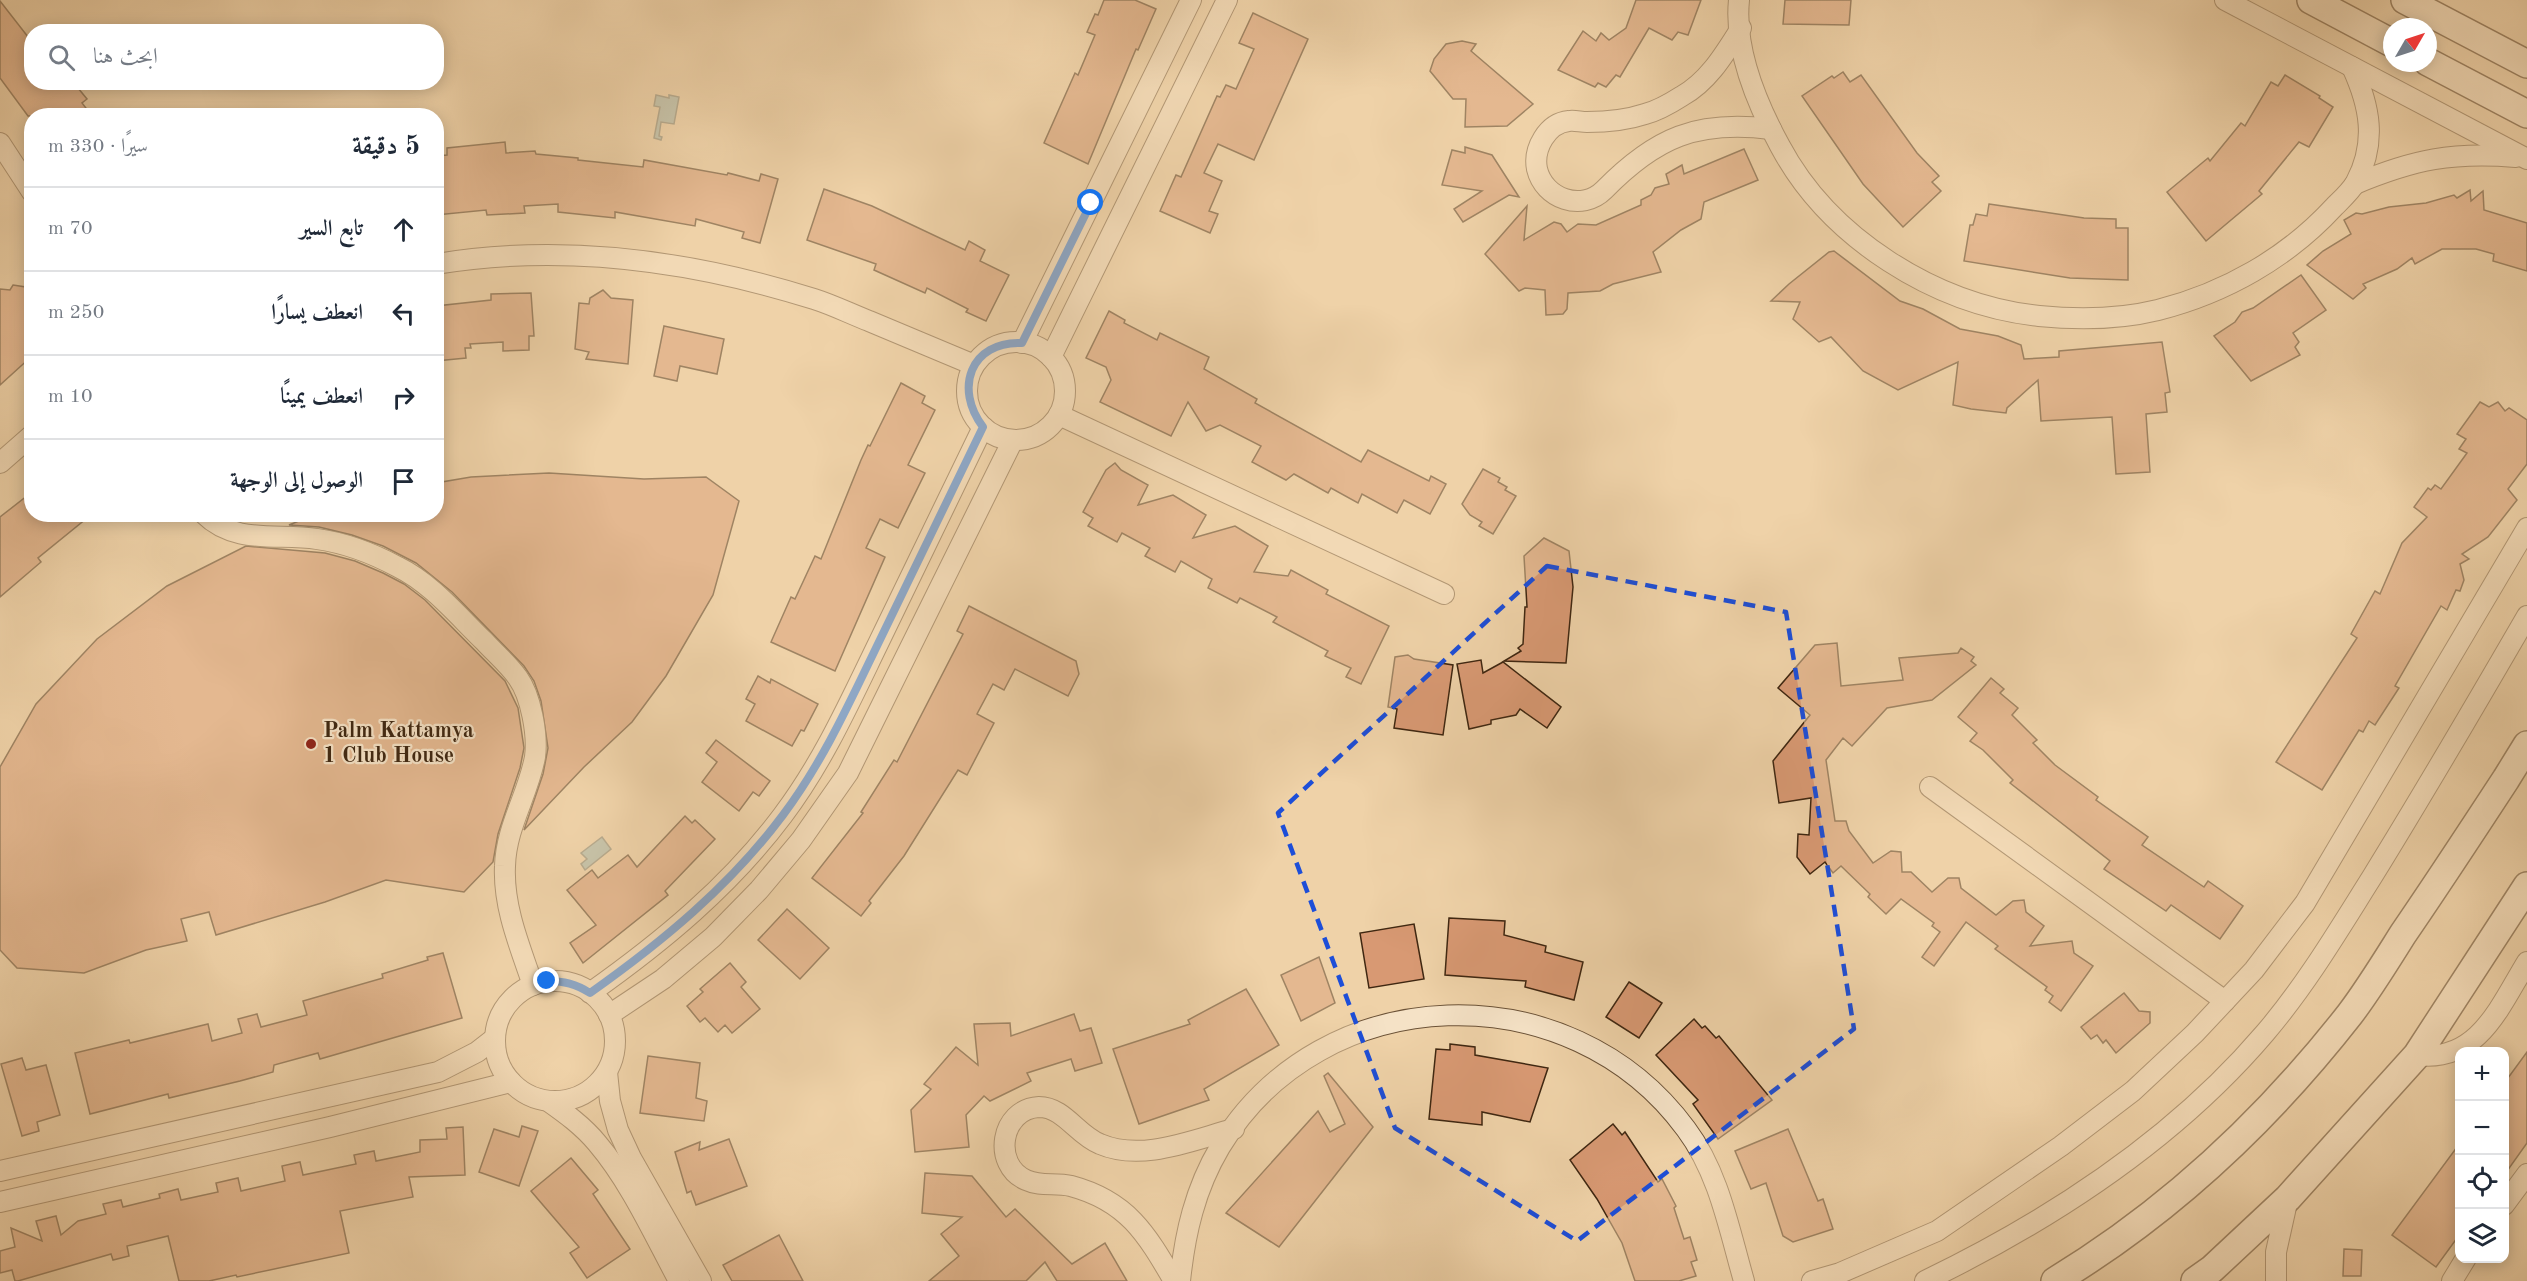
<!DOCTYPE html>
<html lang="ar">
<head>
<meta charset="utf-8">
<style>
	:root { --surface:#fff; --page:#f2f2f3; --text:#1f2937; --muted:#747a83; --line:#e0e1e3 }
	body { margin:0; font-family:"Old Standard TT",Amiri,serif; background:var(--page); color:var(--text); direction:rtl }
	.controls { position:absolute; right:18px; bottom:18px; display:grid; overflow:hidden; border-radius:12px; box-shadow:0 3px 15px #0003 }
	.controls button { width:54px; height:54px; display:grid; place-items:center; padding:0; border:0; border-bottom:2px solid var(--line); background:var(--surface); color:var(--text); font:30px sans-serif }
	.compass { position:absolute; left:2383px; top:18px; width:54px; height:54px; border-radius:50%; background:var(--surface); box-shadow:0 3px 15px #0003; rotate:51deg }
	.stop { position:absolute; width:18px; height:18px; margin:-14px; border:4px solid #1a73e8; border-radius:50%; background:#fff }
	.stop.end { background:#1a73e8; border-color:#fff; box-shadow:0 2px 6px #0008 }
	.list { margin:0; padding:0; list-style:none }
	h2 { display:flex; justify-content:space-between; align-items:center; height:78px; margin:0; padding:0 24px; font-size:26px }
	h2 small { font-size:20px; font-weight:400; color:var(--muted) }
	.list li { display:grid; grid-template-columns:39px 1fr auto; gap:18px; align-items:center; box-sizing:border-box; height:84px; padding:0 24px; border-top:2px solid var(--line) }
	.list b { display:block; font-size:22px; white-space:nowrap }
	.list em { font-size:20px; font-style:normal; color:var(--muted) }
	.icon { flex:none; width:33px; height:33px; fill:none; stroke:currentColor; stroke-width:2; stroke-linecap:round; stroke-linejoin:round }
	.map { position:relative; flex:none; width:2527px; height:1281px; overflow:hidden; direction:ltr }
	.search { position:absolute; background:var(--surface); box-shadow:0 3px 15px #0003; left:24px; top:24px; width:420px; height:66px; display:flex; align-items:center; gap:15px; box-sizing:border-box; padding:0 21px; border-radius:24px; color:var(--muted); font-size:22px }
	.panel { position:absolute; background:var(--surface); box-shadow:0 3px 15px #0003; left:24px; top:108px; width:420px; height:414px; border-radius:24px; direction:rtl }
	.map>svg:first-child { display:block }
	.water { fill:#9cb6b0; stroke:#777d70; stroke-width:1.5 }
	.building { fill:#d89973; stroke:#3f2711; stroke-width:1.5 }
	.lines { fill:none; stroke-linecap:round; stroke-linejoin:round }
	.street-casing { stroke:#6b5237; stroke-width:22 }
	.secondary-casing { stroke:#3f2711; stroke-width:30 }
	.street { stroke:#f5e2c6; stroke-width:20 }
	.secondary { stroke:#f5e2c6; stroke-width:27 }
	.route { stroke:#1a73e8; stroke-width:8 }
	.marked { fill:none; stroke:#1d4ed8; stroke-width:4.5; stroke-dasharray:12 8; stroke-linejoin:round }
	.poi-dot { fill:#8f2418; stroke:#f5e2c6; stroke-width:2 }
	.labels { text-anchor:middle; dominant-baseline:central; stroke-width:4.5; stroke-linejoin:round; paint-order:stroke }
	.poi-label { font-size:22px; font-weight:bold; fill:#3f2711; stroke:#f5e2c6; text-anchor:start }
</style>
</head>
<body>
<div class="map">
<svg width="2527" height="1281" viewBox="0 0 2527 1281">
	<rect width="100%" height="100%" fill="#efd2a8"/>
	<filter id="stains"><feTurbulence type="fractalNoise" baseFrequency=".00333" numOctaves="4"/><feColorMatrix values="0 0 0 0 .2 0 0 0 0 .09 0 0 0 0 .02 0 0 0 .5 -.17"/></filter>
	<radialGradient id="worn" r=".72"><stop offset=".6" stop-color="#630" stop-opacity="0"/><stop offset="1" stop-color="#630" stop-opacity=".3"/></radialGradient>
	<!-- water -->
	<g class="water">
		<polygon points="656,95 669,98 669,95 679,97 674,124 661,122 659,136 662,137 661,140 654,138 660,107 654,106"/>
		<polygon points="602,837 611,849 585,870 581,864 587,859 581,853"/>
	</g>
	<!-- building -->
	<g class="building">
		<polygon points="1104,0 1135,0 1156,9 1138,50 1136,49 1088,164 1044,143 1075,73 1078,75 1095,35 1087,32 1095,14 1098,15"/>
		<polygon points="1636,0 1701,0 1688,35 1678,32 1672,40 1649,28 1620,77 1616,75 1606,87 1598,83 1595,87 1558,70 1583,31 1596,41 1601,33 1609,40 1626,28"/>
		<polygon points="1785,0 1851,0 1849,25 1783,24"/>
		<polygon points="0,1 32,42 32,82 73,82 87,99 82,103 92,116 28,116 0,78"/>
		<polygon points="1253,13 1308,39 1254,160 1218,144 1204,173 1222,181 1209,211 1218,214 1210,233 1160,211 1176,175 1181,177 1217,96 1220,97 1226,85 1236,89 1254,49 1239,43"/>
		<polygon points="1462,41 1476,44 1471,51 1533,104 1507,126 1465,127 1466,99 1453,99 1430,71 1434,59 1446,44"/>
		<polygon points="1843,72 1850,82 1861,75 1917,153 1939,176 1932,182 1941,191 1903,227 1863,184 1802,96 1832,76 1834,78"/>
		<polygon points="2285,75 2320,96 2319,98 2333,107 2309,147 2299,142 2259,191 2262,194 2206,241 2167,192 2208,158 2210,161 2241,123 2245,126 2271,82 2278,86"/>
		<polygon points="505,142 506,153 535,151 536,154 578,158 578,160 643,167 644,160 727,175 728,173 759,181 761,174 778,179 760,243 742,238 744,232 696,219 695,226 615,212 615,218 558,212 558,204 524,206 525,213 487,215 486,210 436,215 436,156 447,155 447,148"/>
		<polygon points="1465,147 1492,155 1519,197 1509,195 1463,222 1454,209 1482,191 1442,185 1452,150 1465,153"/>
		<polygon points="1744,149 1758,180 1704,202 1701,219 1681,230 1653,252 1661,272 1613,284 1600,291 1568,293 1567,309 1563,314 1546,315 1545,290 1525,288 1519,291 1485,254 1527,206 1524,240 1554,222 1561,224 1567,232 1578,224 1596,225 1641,205 1641,200 1651,195 1655,188 1669,184 1666,174 1682,165 1684,174"/>
		<polygon points="824,189 872,206 965,250 969,241 985,250 980,261 1009,275 986,321 966,312 968,309 927,288 925,293 874,270 876,264 807,240"/>
		<polygon points="2470,190 2471,201 2483,191 2484,210 2527,223 2527,271 2493,261 2494,254 2476,249 2442,249 2415,264 2412,258 2397,269 2363,284 2366,288 2353,299 2307,265 2323,251 2351,234 2344,220 2356,213 2362,214 2389,207 2426,203 2454,195 2457,198"/>
		<polygon points="1989,204 2084,218 2116,219 2116,228 2128,228 2128,280 2070,278 1964,261 1970,225 1973,225 1976,214 1987,216"/>
		<polygon points="1834,251 1900,301 1923,309 1960,329 1998,336 2021,345 2024,359 2059,357 2059,351 2162,342 2170,392 2165,393 2167,412 2146,414 2150,472 2116,474 2112,417 2041,421 2038,380 2007,408 2006,413 1971,409 1953,405 1958,362 1898,390 1863,371 1831,337 1819,342 1793,319 1800,302 1771,301 1789,284 1829,252"/>
		<polygon points="2301,275 2326,310 2293,333 2299,342 2295,347 2300,355 2251,381 2214,336 2235,322 2242,312 2253,308"/>
		<polygon points="13,285 32,288 32,356 0,385 0,289 10,290"/>
		<polygon points="603,290 611,298 633,300 628,364 586,359 589,352 575,349 579,303 589,304 590,298"/>
		<polygon points="531,293 534,336 529,336 529,350 503,351 503,342 470,344 471,348 465,348 466,358 436,361 436,306 491,300 491,294"/>
		<polygon points="1109,311 1125,320 1124,323 1157,340 1160,333 1209,357 1204,369 1257,399 1255,403 1361,462 1368,450 1429,481 1431,476 1446,484 1430,514 1404,500 1397,513 1362,494 1358,503 1331,488 1328,493 1294,474 1286,480 1252,462 1261,446 1220,425 1206,431 1188,402 1171,436 1100,402 1111,380 1106,367 1086,358"/>
		<polygon points="664,326 724,339 717,374 680,366 677,381 654,376"/>
		<polygon points="901,383 925,396 922,403 935,410 908,465 925,473 898,528 880,519 866,548 885,557 835,671 771,642 791,597 795,599 815,556 821,559 861,460 868,445 870,446"/>
		<polygon points="2480,402 2489,407 2498,402 2505,411 2509,408 2527,420 2527,464 2508,489 2517,500 2488,537 2462,554 2469,559 2460,564 2464,580 2460,591 2456,590 2447,610 2441,606 2395,686 2399,688 2375,725 2369,721 2363,732 2359,730 2322,790 2276,762 2357,638 2351,634 2375,591 2380,594 2402,543 2427,517 2414,507 2428,488 2431,490 2435,485 2441,489 2467,453 2459,449 2466,439 2457,434"/>
		<polygon points="1115,463 1121,470 1148,485 1138,505 1173,495 1206,515 1193,538 1235,526 1268,546 1254,572 1288,576 1291,570 1328,590 1326,594 1389,626 1361,684 1346,677 1351,668 1325,656 1328,651 1273,622 1277,617 1240,598 1237,603 1208,588 1212,579 1181,561 1175,572 1145,556 1150,548 1122,533 1117,542 1088,526 1093,518 1083,512 1106,470"/>
		<polygon points="1483,469 1500,478 1498,482 1507,487 1505,490 1516,496 1493,534 1479,526 1482,522 1470,515 1462,504"/>
		<polygon points="549,473 644,479 706,477 739,501 713,595 666,676 632,722 584,767 524,830 543,774 548,748 541,701 534,681 524,666 452,592 416,563 383,546 352,535 319,527 289,525 316,514 436,514 436,483 471,477"/>
		<polygon points="32,492 32,514 92,514 38,558 41,562 0,597 0,517"/>
		<polygon points="1544,538 1569,551 1573,587 1566,663 1504,661 1521,651 1518,648 1523,644 1525,607 1527,607 1524,556"/>
		<polygon points="246,546 325,553 355,561 383,573 404,584 425,600 505,681 518,708 524,748 520,768 498,834 493,862 464,892 386,880 325,902 216,935 209,912 181,919 187,941 146,950 84,973 17,968 0,950 0,767 36,704 97,639 167,586"/>
		<polygon points="969,606 1076,661 1079,674 1068,696 1015,669 1004,690 993,684 977,714 994,723 967,775 958,770 904,856 869,901 871,903 861,916 812,878 863,813 861,812 894,760 897,762 963,634 957,631"/>
		<polygon points="1837,643 1841,686 1903,680 1899,658 1958,653 1961,648 1974,657 1971,661 1976,665 1932,700 1887,708 1852,746 1843,738 1826,760 1835,821 1846,821 1849,831 1873,863 1891,851 1901,852 1902,872 1911,872 1932,892 1948,878 1959,878 1961,888 1996,915 2013,901 2024,900 2026,912 2044,926 2030,946 2072,941 2074,953 2093,966 2061,1011 2049,1002 2053,996 2045,990 2047,987 1995,949 1998,946 1966,922 1934,966 1922,957 1940,932 1932,926 1934,923 1901,899 1886,914 1868,897 1870,894 1841,866 1833,873 1825,862 1810,874 1797,857 1798,834 1809,835 1811,798 1779,803 1773,761 1810,715 1778,688 1815,645"/>
		<polygon points="1408,655 1414,659 1453,665 1443,735 1394,728 1397,709 1388,707 1395,657"/>
		<polygon points="1481,660 1483,673 1503,662 1561,707 1547,728 1520,709 1516,715 1491,720 1491,724 1469,729 1457,664"/>
		<polygon points="758,676 770,683 771,679 818,704 804,731 801,730 792,746 746,721 755,704 746,699"/>
		<polygon points="1991,678 2004,689 2000,693 2018,708 2012,715 2037,740 2033,743 2055,765 2098,797 2096,800 2148,837 2142,845 2204,887 2208,881 2243,906 2220,939 2171,905 2166,911 2104,869 2110,861 2010,783 2013,780 1983,750 1970,741 1977,733 1958,717"/>
		<polygon points="716,740 770,781 759,796 753,792 739,811 702,782 717,762 706,753"/>
		<polygon points="685,816 692,823 695,820 715,839 665,891 668,895 583,963 570,943 596,925 567,890 592,870 598,878 628,855 637,867"/>
		<polygon points="787,909 829,948 800,979 758,940"/>
		<polygon points="1449,918 1505,921 1504,935 1546,946 1545,952 1583,962 1574,1000 1525,987 1526,981 1445,975"/>
		<polygon points="1414,924 1424,979 1369,988 1360,933"/>
		<polygon points="443,953 462,1018 320,1059 318,1053 274,1065 273,1072 240,1081 169,1098 168,1094 90,1114 75,1053 129,1040 130,1043 208,1024 212,1041 242,1033 238,1019 257,1014 261,1027 307,1015 303,1001 383,978 382,974 428,960 427,957"/>
		<polygon points="1319,957 1335,1003 1301,1021 1281,975"/>
		<polygon points="730,963 746,982 741,987 760,1009 732,1033 725,1025 718,1032 705,1018 700,1022 687,1006 703,992 700,989"/>
		<polygon points="1629,982 1662,1003 1639,1038 1606,1017"/>
		<polygon points="1246,989 1279,1045 1204,1089 1209,1100 1139,1124 1113,1049 1190,1024 1188,1020"/>
		<polygon points="2124,993 2139,1011 2150,1012 2150,1023 2116,1053 2106,1040 2103,1043 2097,1035 2091,1039 2081,1027"/>
		<polygon points="1074,1014 1080,1031 1091,1028 1102,1063 1075,1071 1071,1059 1027,1073 1031,1081 990,1101 984,1096 966,1115 969,1147 915,1152 911,1110 931,1089 924,1084 956,1047 978,1065 974,1024 1010,1023 1011,1036"/>
		<polygon points="1694,1019 1702,1028 1705,1026 1716,1038 1719,1036 1772,1100 1718,1139 1693,1104 1698,1100 1656,1055"/>
		<polygon points="1450,1044 1475,1047 1475,1055 1548,1068 1530,1122 1482,1112 1482,1125 1429,1119 1436,1049 1450,1050"/>
		<polygon points="2527,1052 2527,1143 2505,1174 2505,1082"/>
		<polygon points="648,1056 700,1063 696,1098 707,1101 704,1121 640,1113"/>
		<polygon points="22,1058 26,1070 46,1065 60,1115 37,1122 39,1131 22,1136 1,1064"/>
		<polygon points="1328,1073 1373,1127 1279,1247 1226,1213 1318,1111 1330,1132 1345,1124 1324,1076"/>
		<polygon points="1613,1124 1622,1135 1625,1132 1658,1182 1662,1179 1676,1206 1674,1208 1684,1239 1690,1237 1697,1260 1691,1262 1696,1276 1679,1281 1635,1281 1622,1243 1597,1199 1570,1160"/>
		<polygon points="522,1126 538,1131 519,1186 479,1172 494,1129 519,1137"/>
		<polygon points="463,1127 465,1175 409,1177 413,1197 340,1211 349,1253 237,1277 236,1275 209,1281 179,1281 168,1236 127,1246 129,1256 113,1260 111,1254 18,1281 15,1281 12,1270 0,1273 0,1251 15,1247 11,1228 42,1241 36,1221 56,1216 61,1235 78,1221 106,1214 103,1204 121,1200 123,1207 160,1198 159,1194 178,1189 181,1200 218,1192 216,1183 238,1178 241,1191 285,1181 282,1166 300,1162 303,1175 356,1164 354,1155 374,1151 376,1161 420,1152 420,1140 447,1139 446,1128"/>
		<polygon points="1788,1129 1818,1201 1823,1199 1833,1229 1793,1242 1783,1236 1766,1183 1751,1189 1735,1151"/>
		<polygon points="729,1139 747,1186 696,1205 691,1191 687,1193 675,1152 700,1142 699,1150"/>
		<polygon points="2460,1143 2460,1234 2436,1267 2392,1235"/>
		<polygon points="571,1158 598,1190 593,1194 630,1249 587,1278 570,1253 579,1247 531,1191"/>
		<polygon points="925,1173 972,1176 1006,1217 1015,1209 1072,1264 1105,1243 1127,1281 1057,1281 1045,1262 1026,1281 929,1281 959,1256 941,1234 962,1217 922,1213"/>
		<polygon points="779,1235 803,1281 732,1281 723,1265"/>
		<polygon points="2344,1249 2362,1250 2361,1276 2343,1276"/>
	</g>
	<g class="lines">
		<defs>
			<g id="street">
				<path d="M 1739,0 C 1734,49 1757,104 1780,146 C 1829,238 1935,305 2039,316 C 2078,320 2121,319 2158,310 C 2225,293 2287,258 2334,207 C 2341,200 2351,191 2356,182 C 2377,142 2370,106 2352,67"/>
				<polyline points="2225,0 2527,159"/>
				<path d="M 1741,28 C 1725,53 1709,81 1682,96 C 1671,103 1657,111 1645,114 C 1627,120 1605,122 1587,122 C 1581,122 1574,120 1569,121 C 1547,123 1533,149 1537,169 C 1544,199 1582,212 1604,190 C 1656,137 1697,120 1771,129"/>
				<polyline points="0,143 32,192"/>
				<path d="M 2355,184 C 2415,159 2452,152 2516,157"/>
				<path d="M 436,264 C 563,243 693,261 814,299 C 833,305 851,314 869,321 C 904,336 939,350 974,365"/>
				<circle cx="1016" cy="391" r="49"/>
				<polyline points="1022,343 1191,0"/>
				<polyline points="1051,357 1227,0"/>
				<polyline points="1059,415 1444,594"/>
				<polyline points="0,463 32,435"/>
				<path d="M 204,514 C 235,545 278,533 317,539 C 346,543 372,553 398,567 C 431,583 458,616 484,641 C 495,653 509,665 518,678 C 531,696 538,735 535,757 C 528,795 506,827 505,866 C 503,907 520,947 533,985"/>
				<polyline points="1930,787 2225,1001"/>
				<circle cx="555" cy="1041" r="60"/>
				<path d="M 590,993 C 662,942 730,886 783,815 C 822,763 848,706 876,648 C 912,574 947,501 983,427"/>
				<polyline points="609,1015 663,979 713,937 759,890 801,840 848,773 1013,440"/>
				<path d="M 2417,1055 C 2478,1063 2500,1006 2527,962"/>
				<polyline points="607,1072 610,1101 618,1130 631,1158 701,1281"/>
				<path d="M 548,1101 C 565,1113 583,1126 597,1143 C 631,1183 654,1235 679,1281"/>
				<polyline points="0,1171 438,1072 477,1052 495,1038"/>
				<polyline points="0,1202 330,1127 511,1082"/>
				<polyline points="2504,1205 2527,1174"/>
				<path d="M 1174,1281 C 1146,1233 1127,1201 1071,1186 C 1055,1182 1041,1187 1026,1180 C 992,1165 1000,1109 1039,1107 C 1064,1107 1077,1135 1100,1144 C 1142,1162 1192,1140 1234,1129"/>
				<path d="M 1180,1281 C 1185,1233 1195,1189 1220,1147 C 1322,978 1570,971 1686,1129 C 1719,1173 1729,1229 1744,1281"/>
				<polyline points="1812,1281 1840,1273 1937,1231 2061,1146 2133,1091 2195,1033 2254,970 2305,903 2527,528"/>
				<path d="M 1925,1281 C 2051,1220 2174,1140 2265,1033 C 2306,985 2338,931 2372,877 C 2425,791 2476,704 2527,616"/>
				<polyline points="2276,1281 2276,1252 2288,1198"/>
				<polyline points="2452,1281 2466,1258"/>
			</g>
			<g id="secondary">
				<polyline points="2311,0 2392,43"/>
				<polyline points="2405,0 2527,64"/>
				<polyline points="2428,62 2527,114"/>
				<path d="M 2055,1281 C 2169,1212 2268,1119 2350,1014 C 2369,989 2386,961 2403,934 C 2438,883 2472,831 2506,779 L 2527,745"/>
				<polyline points="2195,1281 2212,1269 2288,1198 2417,1055 2527,886"/>
			</g>
		</defs>
		<!-- street casing -->
		<use href="#street" class="street-casing"/>
		<!-- secondary casing -->
		<use href="#secondary" class="secondary-casing"/>
		<!-- street -->
		<use href="#street" class="street"/>
		<!-- secondary -->
		<use href="#secondary" class="secondary"/>
	</g>
	<g class="lines">
		<!-- route -->
		<path class="route" d="M 547,981 C 564,981 576,984 590,993 C 662,942 730,886 783,815 C 822,763 848,706 876,648 C 912,574 947,501 983,427 C 954,389 970,341 1022,343 L 1091,203"/>
	</g>
	<!-- marked area -->
	<path d="M0 0H2527V1281H0ZM 1547,566 L 1786,612 L 1854,1029 L 1577,1241 L 1395,1128 L 1278,813 Z" fill="#efd2a8" fill-opacity=".55" fill-rule="evenodd"/>
	<path class="marked" d="M 1547,566 L 1786,612 L 1854,1029 L 1577,1241 L 1395,1128 L 1278,813 Z"/>
	<!-- markers -->
	<circle class="poi-dot" cx="311" cy="744" r="6"/>
	<g class="labels">
		<!-- poi labels -->
		<g class="poi-label">
			<text x="323" y="731">Palm Kattamya<tspan x="323" dy="25">1 Club House</tspan></text>
		</g>
	</g>
	<rect width="100%" height="100%" filter="url(#stains)"/>
	<rect width="100%" height="100%" fill="url(#worn)"/>
</svg>
<div class="controls">
<button>+</button>
<button>−</button>
<button><svg class="icon" aria-label="locate" viewBox="0 0 24 24"><circle cx="12" cy="12" r="6"/><path d="M12 2v4M12 18v4M2 12h4M18 12h4"/></svg></button>
<button><svg class="icon" aria-label="layers" viewBox="0 0 24 24"><path d="M12 4l9 5-9 5-9-5zM3 14l9 5 9-5"/></svg></button>
</div>
<svg class="compass" viewBox="-18 -18 36 36"><path d="M0-13l5 13h-10z" fill="#e53935"/><path d="M0 13l5-13h-10z" fill="#747a83"/></svg>
<div class="stop" style="left:1091px;top:203px"></div>
<div class="stop end" style="left:547px;top:981px"></div>
<div class="search"><svg class="icon" aria-label="search" viewBox="0 0 24 24"><circle cx="10" cy="10" r="6"/><path d="M15 15l6 6"/></svg>ابحث هنا</div>
<section class="panel">
<h2>5 دقيقة<small>سيرًا · 330 m</small></h2>
<ul class="list">
<li><svg class="icon" aria-label="ahead" viewBox="0 0 24 24"><path d="M12 20V5M6 11l6-6 6 6"/></svg><div><b>تابع السير</b></div><em>70 m</em></li>
<li><svg class="icon" aria-label="left" viewBox="0 0 24 24"><path d="M17 20v-9H6M10 6l-5 5 5 5"/></svg><div><b>انعطف يسارًا</b></div><em>250 m</em></li>
<li><svg class="icon" aria-label="right" viewBox="0 0 24 24"><path d="M7 20v-9h11M14 6l5 5-5 5"/></svg><div><b>انعطف يمينًا</b></div><em>10 m</em></li>
<li><svg class="icon" aria-label="arrive" viewBox="0 0 24 24"><path d="M6 21V4h12l-3 4 3 4H6"/></svg><div><b>الوصول إلى الوجهة</b></div></li>
</ul>
</section>
</div>
</body>
</html>
